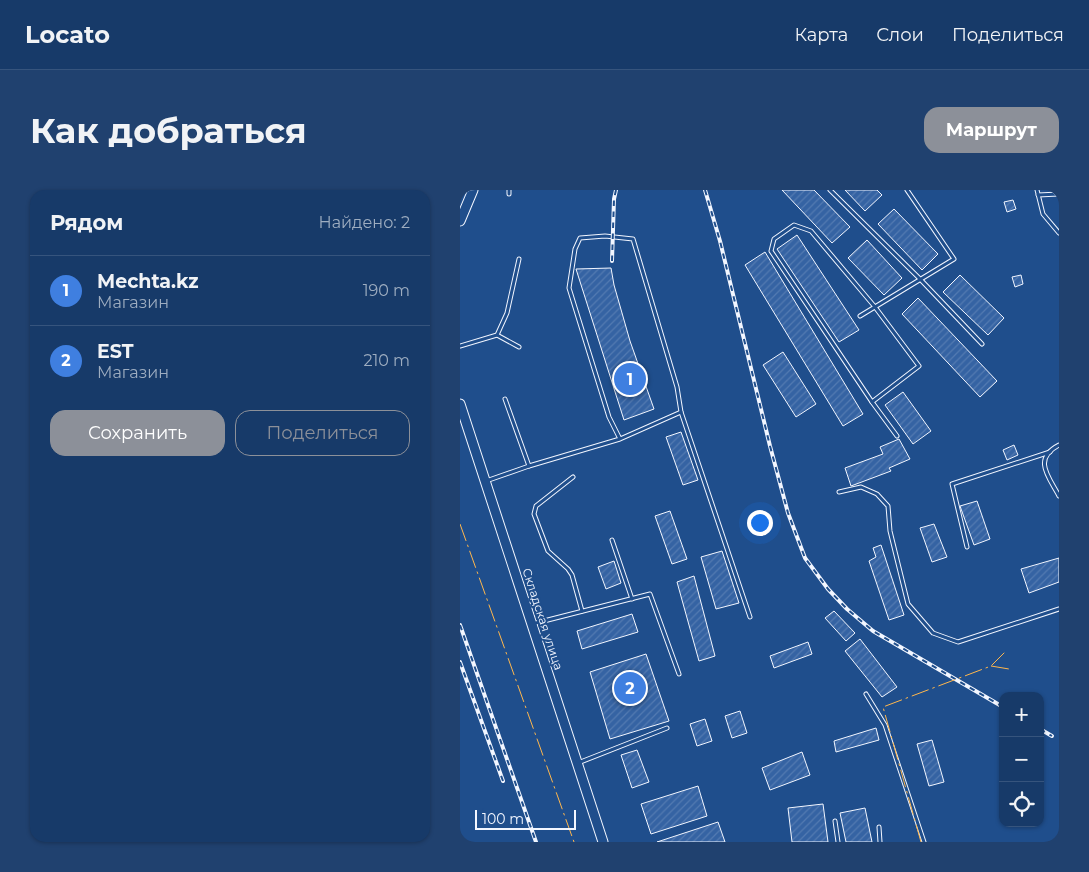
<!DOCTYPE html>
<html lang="ru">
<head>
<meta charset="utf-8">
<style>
	:root { --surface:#173a69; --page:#20416f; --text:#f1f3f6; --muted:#9eadc0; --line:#36547d; --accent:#8c9099 }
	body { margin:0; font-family:Montserrat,sans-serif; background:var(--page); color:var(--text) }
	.controls { position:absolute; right:15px; bottom:15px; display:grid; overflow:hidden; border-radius:10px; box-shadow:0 1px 4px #0004 }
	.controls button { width:45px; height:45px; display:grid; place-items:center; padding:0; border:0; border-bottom:1px solid var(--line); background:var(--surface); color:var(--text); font:25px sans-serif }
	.scale { position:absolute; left:15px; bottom:12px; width:101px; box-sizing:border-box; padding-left:5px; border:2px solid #f2f6ff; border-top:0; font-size:14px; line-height:18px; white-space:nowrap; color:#f2f6ff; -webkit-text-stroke:4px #1f4e8c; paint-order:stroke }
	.you { position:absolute; left:299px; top:332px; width:18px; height:18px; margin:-12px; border:4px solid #fff; border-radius:50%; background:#1a73e8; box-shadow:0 0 0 8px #1a73e833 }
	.badge { display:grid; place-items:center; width:32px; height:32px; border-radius:50%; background:var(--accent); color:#fff; font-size:16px; font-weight:700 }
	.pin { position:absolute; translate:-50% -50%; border:2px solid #fff; box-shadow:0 1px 5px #0006 }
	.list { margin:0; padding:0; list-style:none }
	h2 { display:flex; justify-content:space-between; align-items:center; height:65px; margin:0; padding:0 20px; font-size:21px }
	h2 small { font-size:16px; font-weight:400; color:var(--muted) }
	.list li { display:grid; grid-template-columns:32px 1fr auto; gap:15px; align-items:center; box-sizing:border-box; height:70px; padding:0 20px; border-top:1px solid var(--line) }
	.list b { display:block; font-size:19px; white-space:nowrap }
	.list p { margin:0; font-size:16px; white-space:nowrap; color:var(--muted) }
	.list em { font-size:16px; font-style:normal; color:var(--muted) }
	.actions { display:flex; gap:10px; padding:15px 20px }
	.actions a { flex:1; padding:11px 0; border:1px solid var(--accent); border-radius:15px; text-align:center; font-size:18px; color:var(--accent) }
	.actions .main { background:var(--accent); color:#fff }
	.icon { flex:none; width:28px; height:28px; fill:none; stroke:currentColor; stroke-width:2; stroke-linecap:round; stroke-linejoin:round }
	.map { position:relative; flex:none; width:599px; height:652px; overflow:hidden; border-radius:15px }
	header { display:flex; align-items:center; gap:30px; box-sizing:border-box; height:70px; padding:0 25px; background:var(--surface); border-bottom:1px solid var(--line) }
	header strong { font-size:24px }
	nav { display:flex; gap:28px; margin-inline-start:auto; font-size:18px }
	.intro { display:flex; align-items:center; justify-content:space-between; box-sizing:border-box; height:120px; padding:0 30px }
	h1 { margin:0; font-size:35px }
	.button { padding:12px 22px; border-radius:15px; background:var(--accent); color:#fff; font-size:18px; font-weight:700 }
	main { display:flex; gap:30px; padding:0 30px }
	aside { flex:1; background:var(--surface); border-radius:15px; box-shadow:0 1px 4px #0004 }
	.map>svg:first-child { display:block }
	.building { fill:url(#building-hatch); stroke:#f2f6ff }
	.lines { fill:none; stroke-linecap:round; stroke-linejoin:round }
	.service-casing { stroke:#f2f6ff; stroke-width:5 }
	.secondary-casing { stroke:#f2f6ff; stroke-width:11 }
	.service { stroke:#1f4e8c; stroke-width:3 }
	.secondary { stroke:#1f4e8c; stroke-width:9 }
	.rail-casing { stroke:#f2f6ff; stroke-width:4 }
	.rail { stroke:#1f4e8c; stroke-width:2; stroke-dasharray:5.5; stroke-linecap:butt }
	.power { stroke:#ffb74d; stroke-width:1; stroke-dasharray:18 4 2.5 4; stroke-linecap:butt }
	.labels { text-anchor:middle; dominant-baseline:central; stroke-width:4; stroke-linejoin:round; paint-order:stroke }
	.street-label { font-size:12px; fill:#f2f6ff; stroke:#1f4e8c }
</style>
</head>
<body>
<header>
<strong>Locato</strong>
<nav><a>Карта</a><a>Слои</a><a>Поделиться</a></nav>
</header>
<div class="intro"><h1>Как добраться</h1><a class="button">Маршрут</a></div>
<main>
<aside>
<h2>Рядом<small>Найдено: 2</small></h2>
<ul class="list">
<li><span class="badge" style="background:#3f7fe0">1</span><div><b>Mechta.kz</b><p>Магазин</p></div><em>190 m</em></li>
<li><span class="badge" style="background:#3f7fe0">2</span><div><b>EST</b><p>Магазин</p></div><em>210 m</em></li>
</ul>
<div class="actions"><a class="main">Сохранить</a><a>Поделиться</a></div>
</aside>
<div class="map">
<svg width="599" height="652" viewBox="0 0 599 652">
	<defs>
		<pattern id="building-hatch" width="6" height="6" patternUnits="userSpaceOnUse" patternTransform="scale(1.25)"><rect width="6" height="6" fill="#3563a3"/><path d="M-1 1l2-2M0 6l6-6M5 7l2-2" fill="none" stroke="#537ab1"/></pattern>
	</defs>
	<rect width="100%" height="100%" fill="#1f4e8c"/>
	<!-- building -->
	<g class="building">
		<polygon points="322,0 354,0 390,37 372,53"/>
		<polygon points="385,0 417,0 422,5 405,21"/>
		<polygon points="553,10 556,19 547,22 544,12"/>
		<polygon points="434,19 478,64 462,80 418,34"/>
		<polygon points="337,45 399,140 379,152 317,59"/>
		<polygon points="407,50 442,88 424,105 388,68"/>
		<polygon points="305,62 403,224 383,236 285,75"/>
		<polygon points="151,78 154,95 170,151 194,219 164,230 116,79"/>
		<polygon points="500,85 544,128 528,145 483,102"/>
		<polygon points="561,85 563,94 555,97 552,87"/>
		<polygon points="458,108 537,191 520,207 442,124"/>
		<polygon points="323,162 356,214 336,227 303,175"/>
		<polygon points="443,202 471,241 453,254 425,215"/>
		<polygon points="221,242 238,290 223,295 206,247"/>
		<polygon points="439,249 450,269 429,278 431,281 391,296 385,278 423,264 420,257"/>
		<polygon points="554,255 558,265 547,270 543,260"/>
		<polygon points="517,311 530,349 514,355 500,316"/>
		<polygon points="210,321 227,369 212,374 195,326"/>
		<polygon points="474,334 487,367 472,372 460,338"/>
		<polygon points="421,355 444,425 429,430 409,371 416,367 413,358"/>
		<polygon points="262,361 279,413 256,419 241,367"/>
		<polygon points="599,368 599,392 569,403 561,379"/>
		<polygon points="154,371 161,393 146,399 138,377"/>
		<polygon points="234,386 255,466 239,471 217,392"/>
		<polygon points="374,421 395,443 386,451 365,428"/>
		<polygon points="172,424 178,442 122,459 117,441"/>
		<polygon points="400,449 437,497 422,507 385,461"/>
		<polygon points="348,452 352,464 314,478 310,466"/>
		<polygon points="186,464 209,531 150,549 130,482"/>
		<polygon points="280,521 287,543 272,548 265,526"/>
		<polygon points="245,529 252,551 237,556 230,534"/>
		<polygon points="416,538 419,550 376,562 374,551"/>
		<polygon points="472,550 484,592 469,596 457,554"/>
		<polygon points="177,560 189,592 172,598 161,565"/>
		<polygon points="342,562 350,585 310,600 302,578"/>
		<polygon points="238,596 247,626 191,644 181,614"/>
		<polygon points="363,614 368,652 332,652 328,618"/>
		<polygon points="405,618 412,652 386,652 380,623"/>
		<polygon points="258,632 265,652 197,652"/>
	</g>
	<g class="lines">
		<defs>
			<g id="service">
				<polyline points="49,0 49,4"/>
				<polyline points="370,0 460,89 522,154"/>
				<polyline points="577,0 583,24 599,43"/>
				<polyline points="578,5 599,4"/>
				<polygon points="334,35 351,41 415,117 459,176 412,212 311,61 314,49"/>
				<polyline points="400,126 494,69 447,0"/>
				<polyline points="37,145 59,157"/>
				<polyline points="0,156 37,145 47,123 59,69"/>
				<polyline points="45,209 69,276"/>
				<polyline points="412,212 437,246"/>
				<polyline points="221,222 290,427"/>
				<path d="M 599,255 C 572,269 589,287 599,306"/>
				<polyline points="113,287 76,316 74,324 88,361 108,379 112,385 122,421"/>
				<polyline points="26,291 69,276 160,249 221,222 217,197 173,49 145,46 120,48 115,59 109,98 149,227 160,249"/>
				<polyline points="379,302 401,297 417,304 428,316 430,341 448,414 473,443 498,452 599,419"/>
				<polyline points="152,350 172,409"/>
				<polyline points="507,357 492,294 590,262"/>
				<polyline points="72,434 190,404 219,484"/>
				<polyline points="406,504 425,535 464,652"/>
				<polyline points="118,573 207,538"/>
				<polyline points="375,631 378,652"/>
				<polyline points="419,637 420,652"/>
			</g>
			<g id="secondary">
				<polyline points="0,31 13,0"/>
				<polyline points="0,214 143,652"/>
			</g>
		</defs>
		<!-- service casing -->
		<use href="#service" class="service-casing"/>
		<!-- secondary casing -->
		<use href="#secondary" class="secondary-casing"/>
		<!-- service -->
		<use href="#service" class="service"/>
		<!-- secondary -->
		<use href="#secondary" class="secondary"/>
		<defs>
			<g id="rail">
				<polyline points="245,0 260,51 310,256 328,323 345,368 368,399 387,419 413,441 543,517"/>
				<polyline points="152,71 154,9 156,0"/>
				<polyline points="0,435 76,652"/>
				<polyline points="0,472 43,591"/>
				<polyline points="580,539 592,546"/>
			</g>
		</defs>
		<!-- rail casing -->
		<use href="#rail" class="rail-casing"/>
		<!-- rail -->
		<use href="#rail" class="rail"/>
		<!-- power -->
		<g class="power">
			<polyline points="0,334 114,652"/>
			<polyline points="531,476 549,479"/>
			<polyline points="461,652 423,517 531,476 545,462"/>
		</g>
	</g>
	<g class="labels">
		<!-- street labels -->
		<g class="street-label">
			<text transform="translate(83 429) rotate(72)">Складская улица</text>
		</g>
	</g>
</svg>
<div class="controls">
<button>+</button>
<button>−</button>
<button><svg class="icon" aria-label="locate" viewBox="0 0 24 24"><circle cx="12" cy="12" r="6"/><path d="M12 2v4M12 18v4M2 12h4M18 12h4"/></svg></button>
</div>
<div class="scale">100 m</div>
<div class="you"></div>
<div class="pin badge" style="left:170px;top:189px;background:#3f7fe0">1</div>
<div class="pin badge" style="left:170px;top:498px;background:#3f7fe0">2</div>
</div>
</main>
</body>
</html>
